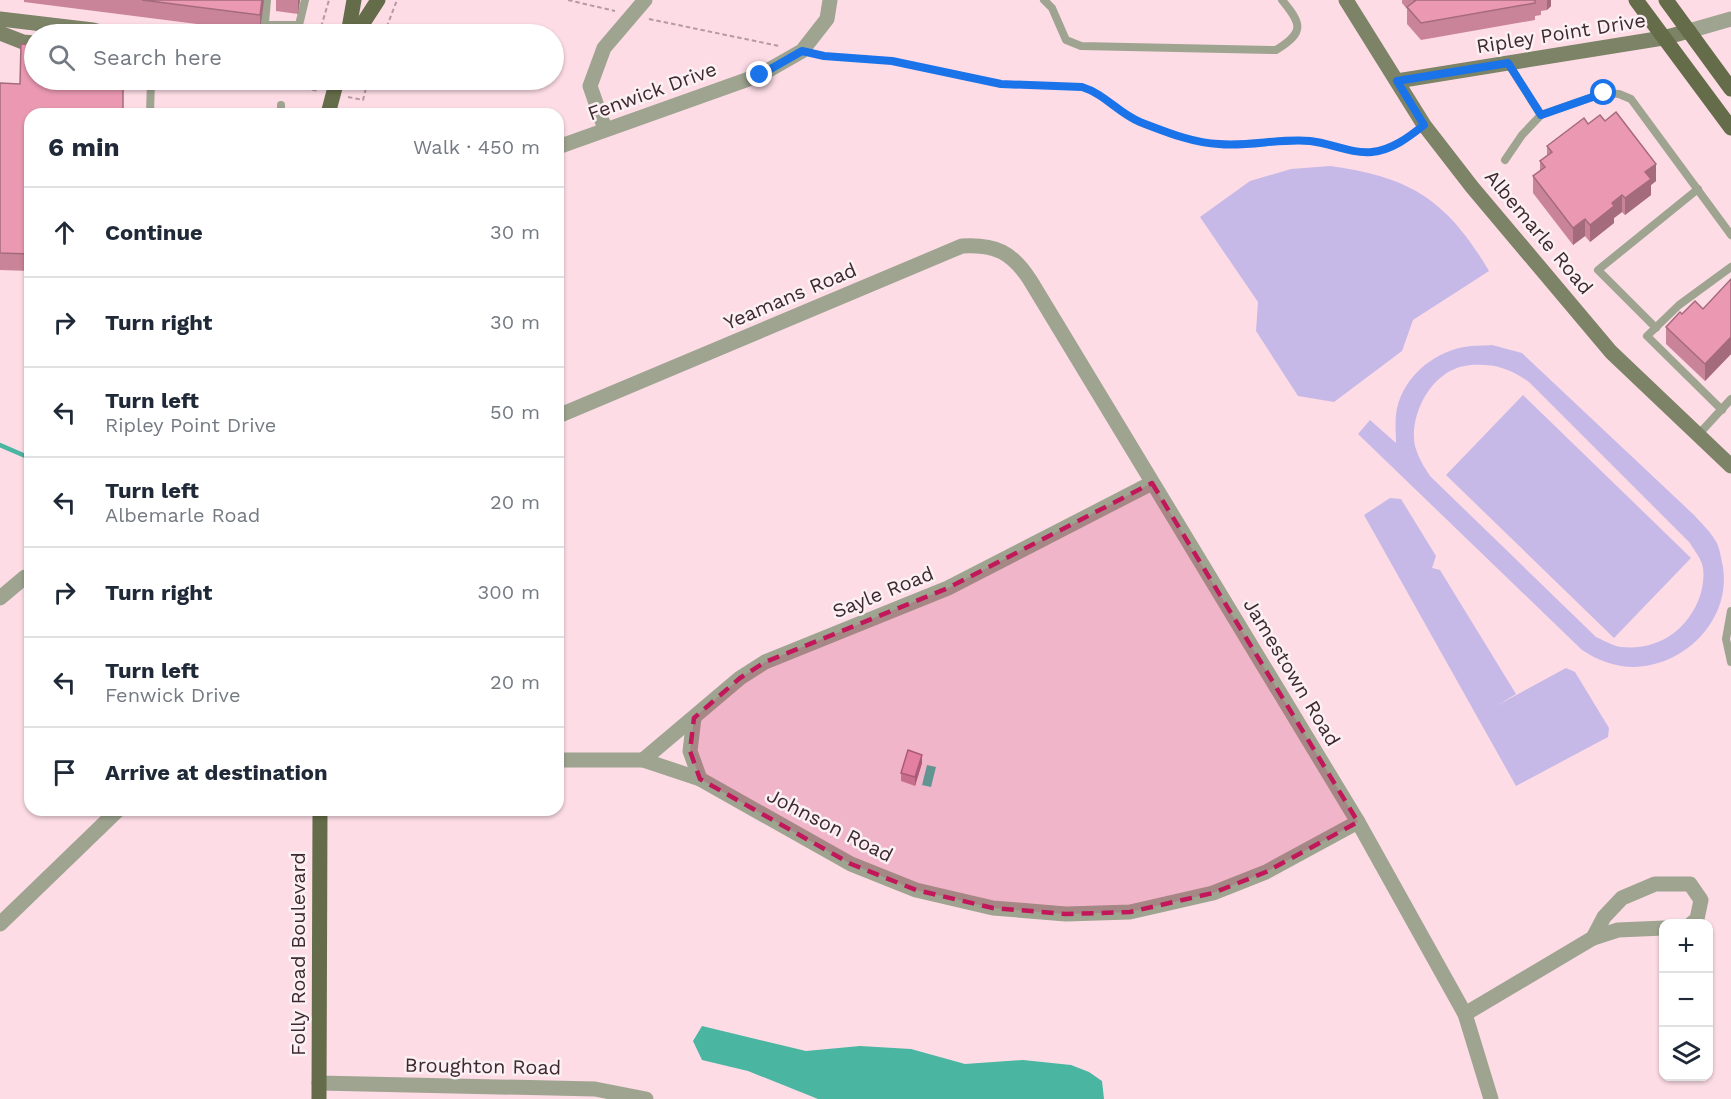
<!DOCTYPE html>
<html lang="en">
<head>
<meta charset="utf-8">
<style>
	:root { --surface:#fff; --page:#f2f2f3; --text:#1f2937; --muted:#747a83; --line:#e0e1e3 }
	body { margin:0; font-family:"Work Sans",sans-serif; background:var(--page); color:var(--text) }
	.controls { position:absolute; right:18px; bottom:18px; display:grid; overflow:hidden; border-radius:12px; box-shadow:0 2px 4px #0004 }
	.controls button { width:54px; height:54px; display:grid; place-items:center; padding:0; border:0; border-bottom:2px solid var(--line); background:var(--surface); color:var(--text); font:30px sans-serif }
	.stop { position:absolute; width:18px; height:18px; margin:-14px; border:4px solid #1a73e8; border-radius:50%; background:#fff }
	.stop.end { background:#1a73e8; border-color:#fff; box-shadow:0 2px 6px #0008 }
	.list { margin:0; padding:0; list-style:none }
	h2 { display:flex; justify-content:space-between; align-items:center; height:78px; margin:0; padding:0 24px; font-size:26px }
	h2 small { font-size:20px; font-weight:400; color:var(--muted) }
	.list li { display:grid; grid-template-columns:39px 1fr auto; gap:18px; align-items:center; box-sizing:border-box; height:90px; padding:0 24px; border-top:2px solid var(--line) }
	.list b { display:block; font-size:22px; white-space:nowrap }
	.list p { margin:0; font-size:20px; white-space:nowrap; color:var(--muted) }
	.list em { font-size:20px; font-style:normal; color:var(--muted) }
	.icon { flex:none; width:33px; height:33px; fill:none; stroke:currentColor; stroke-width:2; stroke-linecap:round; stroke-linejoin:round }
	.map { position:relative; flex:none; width:1731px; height:1099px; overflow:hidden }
	.search { position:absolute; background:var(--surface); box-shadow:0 2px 4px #0004; left:24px; top:24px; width:540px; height:66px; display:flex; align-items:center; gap:15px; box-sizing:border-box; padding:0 21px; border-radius:33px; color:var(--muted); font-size:22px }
	.panel { position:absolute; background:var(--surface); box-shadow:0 2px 4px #0004; left:24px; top:108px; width:540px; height:708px; border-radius:18px }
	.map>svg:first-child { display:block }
	.green { fill:#c7b9e7; fill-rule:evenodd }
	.water { fill:#4ab5a1 }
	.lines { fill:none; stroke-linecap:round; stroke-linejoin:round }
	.stream { stroke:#4ab5a1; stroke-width:4.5 }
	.path { stroke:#b69aa2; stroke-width:2; stroke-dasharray:4.5 3; stroke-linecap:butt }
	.lane { stroke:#9ea490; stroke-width:8 }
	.street { stroke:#9ea490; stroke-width:15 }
	.secondary { stroke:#7c8366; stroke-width:15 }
	.primary { stroke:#646c49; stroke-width:15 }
	.wall { fill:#ca849a }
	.shaded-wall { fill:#a46b7d }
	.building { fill:#eb99b3; stroke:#a46b7d; stroke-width:1.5 }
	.route { stroke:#1a73e8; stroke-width:8 }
	.marked { fill:#c2185b; fill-opacity:0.2; stroke:#c2185b; stroke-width:4.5; stroke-dasharray:12 8; stroke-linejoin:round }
	.labels { text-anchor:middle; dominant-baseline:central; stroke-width:5; stroke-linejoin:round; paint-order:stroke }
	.street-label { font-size:20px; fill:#3d292f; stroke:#fbf0f3 }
</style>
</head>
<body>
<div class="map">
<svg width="1731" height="1099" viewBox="0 0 1731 1099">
	<rect width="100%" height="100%" fill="#fddce6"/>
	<!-- green -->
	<g class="green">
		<path d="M 1330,166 C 1411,177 1447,200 1489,271 L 1413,320 L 1402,351 L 1334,402 L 1298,396 L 1256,331 L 1258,302 L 1200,217 L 1250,181 L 1291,169 Z"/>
		<path d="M 1492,345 L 1522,353 L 1694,515 C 1701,523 1710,531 1715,540 C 1720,547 1721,559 1723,567 C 1731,620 1685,666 1634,667 C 1615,667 1597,660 1582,650 L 1358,434 L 1370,420 L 1396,443 C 1396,433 1395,424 1396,415 C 1400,380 1431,353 1464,347 C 1473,345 1483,346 1492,345 ZM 1471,365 C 1496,364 1508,368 1529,382 L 1690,543 C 1694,550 1700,557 1702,564 C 1705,573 1703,587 1700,596 C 1688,630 1658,651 1621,647 C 1613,646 1603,640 1596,637 L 1430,476 C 1424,467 1418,457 1415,446 C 1409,418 1428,378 1457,368 C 1461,366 1466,366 1471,365 Z"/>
		<polygon points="1523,395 1691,558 1614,638 1446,475"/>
		<polygon points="1390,498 1401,499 1436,556 1432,568 1440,570 1516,694 1498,705 1566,668 1575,672 1609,728 1608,737 1516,786 1364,515"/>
	</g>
	<!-- water -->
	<g class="water">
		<polygon points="927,765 936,767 931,787 922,785"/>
		<polygon points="702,1026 806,1051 860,1046 911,1049 965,1064 1023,1060 1071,1065 1089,1072 1102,1081 1104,1099 818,1099 748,1071 702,1060 693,1041"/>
	</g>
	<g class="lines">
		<!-- stream -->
		<polyline class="stream" points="0,445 30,458"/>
		<!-- path -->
		<g class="path">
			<polyline points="568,0 615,11"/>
			<polyline points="649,19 779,46"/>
			<polyline points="319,34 329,0"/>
			<polyline points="384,34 397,0"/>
			<polyline points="817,54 893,61 1001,84 1082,87 1095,91 1105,98 1116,108 1137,121 1191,139 1218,144 1308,141 1353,152 1374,151 1402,142 1413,134"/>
			<polyline points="298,80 297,87 319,91"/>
			<polyline points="348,97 363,100 368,80"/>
		</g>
		<!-- lane -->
		<g class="lane">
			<path d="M 1044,0 L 1052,8 L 1066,40 L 1081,46 L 1276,50 C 1306,32 1301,23 1282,0"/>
			<polyline points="265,25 299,25 305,0"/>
			<polyline points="264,34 267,0"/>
			<polyline points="1508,63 1541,115 1604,93 1619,94 1631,99 1731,235"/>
			<polyline points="150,114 151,80"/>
			<polyline points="281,114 281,105"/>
			<polyline points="1505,160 1522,135 1541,115"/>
			<polyline points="1656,328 1598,270 1698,189"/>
			<polyline points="1722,410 1647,336 1679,305 1731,267"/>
			<polyline points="1698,435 1731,399"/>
			<polyline points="1731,611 1726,639 1731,662"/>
		</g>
		<!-- street -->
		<g class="street">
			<polyline points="1689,31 1731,19"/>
			<polyline points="605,129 590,86 604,48 645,0"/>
			<polyline points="558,147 760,75 802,51 827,19 830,0"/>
			<path d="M 558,416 L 962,246 C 995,244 1012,252 1030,280 L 1358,822 L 1465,1014 L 1491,1099"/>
			<polyline points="0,598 25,577"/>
			<polyline points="694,718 690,751 700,779"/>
			<polyline points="558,760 643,760 700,779 851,864 916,890 993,908 1066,914 1130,912 1213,893 1266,872 1358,822"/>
			<polyline points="643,760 740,678 765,662 948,588 1152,483"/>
			<polyline points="0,924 118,810"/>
			<polyline points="1593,938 1604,917 1622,898 1655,884 1690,884 1701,900 1697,919 1691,924"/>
			<polyline points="1465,1014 1593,938 1618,930 1664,928"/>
			<polyline points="319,1083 595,1089 646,1099"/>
		</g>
		<!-- secondary -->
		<g class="secondary">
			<polyline points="1346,0 1424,125 1472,187 1611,352 1731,466"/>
			<polyline points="0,19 93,30 109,34"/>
			<polyline points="0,33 23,42 34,43"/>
			<polyline points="1397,81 1663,38 1689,31"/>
		</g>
		<!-- primary -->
		<g class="primary">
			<polyline points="1636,0 1731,128"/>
			<polyline points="1666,0 1731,89"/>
			<polyline points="348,34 354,0"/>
			<polyline points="356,34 378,0"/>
			<polyline points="328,114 337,80"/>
			<polyline points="319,1099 320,810"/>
		</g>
	</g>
	<!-- wall -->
	<g class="wall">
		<polygon points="24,0 264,0 260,32 24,2"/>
		<polygon points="276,0 300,0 298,14 276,11"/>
		<polygon points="1402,0 1551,0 1551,6 1547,10 1541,11 1541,15 1535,16 1535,20 1421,40 1407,24 1407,9 1402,3"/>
		<polygon points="0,83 30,114 30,271 0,270"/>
		<polygon points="1588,124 1656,181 1651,185 1651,195 1625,215 1622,212 1614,218 1614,223 1590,242 1585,236 1573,245 1533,193 1533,176 1540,171 1540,161 1547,156 1547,146"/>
		<polygon points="1731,279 1731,354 1705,381 1666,344 1666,327 1682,314 1703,309"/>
		<polygon points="922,763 915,786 901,781 901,773"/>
	</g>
	<!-- shaded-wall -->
	<g class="shaded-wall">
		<polygon points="262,0 264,0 260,32 260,15"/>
		<polygon points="298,0 300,0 298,14"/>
		<polygon points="1547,0 1551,0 1551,6 1547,10"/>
		<polygon points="1656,164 1656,181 1651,185 1651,195 1625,215 1625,198 1645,172"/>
		<polygon points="1622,195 1622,212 1614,218 1614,223 1590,242 1590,225 1612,203"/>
		<polygon points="1585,219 1585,236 1573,245 1573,228"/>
		<polygon points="1731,337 1731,354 1705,381 1705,364"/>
		<polygon points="922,755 922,763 915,786 915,777"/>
	</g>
	<!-- building -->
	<g class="building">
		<polygon points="142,0 262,0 260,15"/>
		<polygon points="1414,0 1535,0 1535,3 1421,23 1407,7 1415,1"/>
		<polygon points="21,44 34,45 34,80 123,80 123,114 30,114 30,254 0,253 0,83 20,84"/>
		<polygon points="1616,112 1656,164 1645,172 1651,179 1625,198 1622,195 1612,203 1614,206 1590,225 1585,219 1573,228 1533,176 1545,167 1540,161 1552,152 1547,146 1584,118 1588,124 1600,115 1605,121"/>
		<polygon points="1731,279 1731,337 1705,364 1666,327 1680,312 1682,314 1695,301 1703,309"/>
		<polygon points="908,750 922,755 915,777 901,773"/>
	</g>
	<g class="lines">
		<!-- route -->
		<path class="route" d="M 760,75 L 802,51 L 824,56 L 892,61 L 1001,84 L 1082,87 C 1105,94 1118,113 1140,122 C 1164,131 1192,143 1219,144 C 1248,147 1281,138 1310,141 C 1331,143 1350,154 1372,152 C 1392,150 1409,137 1424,125 L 1397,81 L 1508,63 L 1541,115 L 1604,93"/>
	</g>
	<!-- marked area -->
	<path class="marked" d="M 1152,483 L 1358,822 L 1266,872 L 1213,893 L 1130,912 L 1066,914 L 993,908 L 916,890 L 851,864 L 700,779 L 690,751 L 694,718 L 740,678 L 765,662 L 948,588 Z"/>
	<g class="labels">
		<!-- street labels -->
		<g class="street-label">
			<text transform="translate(1561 33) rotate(-9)">Ripley Point Drive</text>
			<text transform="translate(652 91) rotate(-20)">Fenwick Drive</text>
			<text transform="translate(1539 232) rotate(50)">Albemarle Road</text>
			<text transform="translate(790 296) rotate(-23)">Yeamans Road</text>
			<text transform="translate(883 592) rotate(-22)">Sayle Road</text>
			<text transform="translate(1292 672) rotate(59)">Jamestown Road</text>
			<text transform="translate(830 825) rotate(27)">Johnson Road</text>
			<text transform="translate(298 954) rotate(-90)">Folly Road Boulevard</text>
			<text transform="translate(483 1066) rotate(1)">Broughton Road</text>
		</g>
	</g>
</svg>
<div class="controls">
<button>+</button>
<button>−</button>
<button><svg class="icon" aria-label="layers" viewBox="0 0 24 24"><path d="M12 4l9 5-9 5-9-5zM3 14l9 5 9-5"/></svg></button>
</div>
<div class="stop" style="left:1604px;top:93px"></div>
<div class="stop end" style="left:760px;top:75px"></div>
<div class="search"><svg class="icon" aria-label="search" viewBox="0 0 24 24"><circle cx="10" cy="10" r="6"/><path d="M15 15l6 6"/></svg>Search here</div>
<section class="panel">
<h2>6 min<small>Walk · 450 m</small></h2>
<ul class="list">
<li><svg class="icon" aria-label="ahead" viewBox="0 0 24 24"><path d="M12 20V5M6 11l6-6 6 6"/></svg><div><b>Continue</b></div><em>30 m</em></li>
<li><svg class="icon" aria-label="right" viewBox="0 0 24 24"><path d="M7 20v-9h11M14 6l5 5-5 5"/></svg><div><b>Turn right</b></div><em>30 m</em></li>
<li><svg class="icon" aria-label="left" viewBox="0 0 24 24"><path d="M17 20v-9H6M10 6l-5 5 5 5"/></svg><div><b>Turn left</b><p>Ripley Point Drive</p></div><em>50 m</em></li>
<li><svg class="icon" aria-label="left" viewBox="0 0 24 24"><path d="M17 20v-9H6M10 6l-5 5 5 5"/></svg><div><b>Turn left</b><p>Albemarle Road</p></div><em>20 m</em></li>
<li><svg class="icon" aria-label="right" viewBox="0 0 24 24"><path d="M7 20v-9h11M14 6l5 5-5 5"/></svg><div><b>Turn right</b></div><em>300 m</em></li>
<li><svg class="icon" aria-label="left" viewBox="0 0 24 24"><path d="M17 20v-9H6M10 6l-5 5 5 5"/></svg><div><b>Turn left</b><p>Fenwick Drive</p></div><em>20 m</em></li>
<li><svg class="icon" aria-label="arrive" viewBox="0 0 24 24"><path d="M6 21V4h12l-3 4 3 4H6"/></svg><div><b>Arrive at destination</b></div></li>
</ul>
</section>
</div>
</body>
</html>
